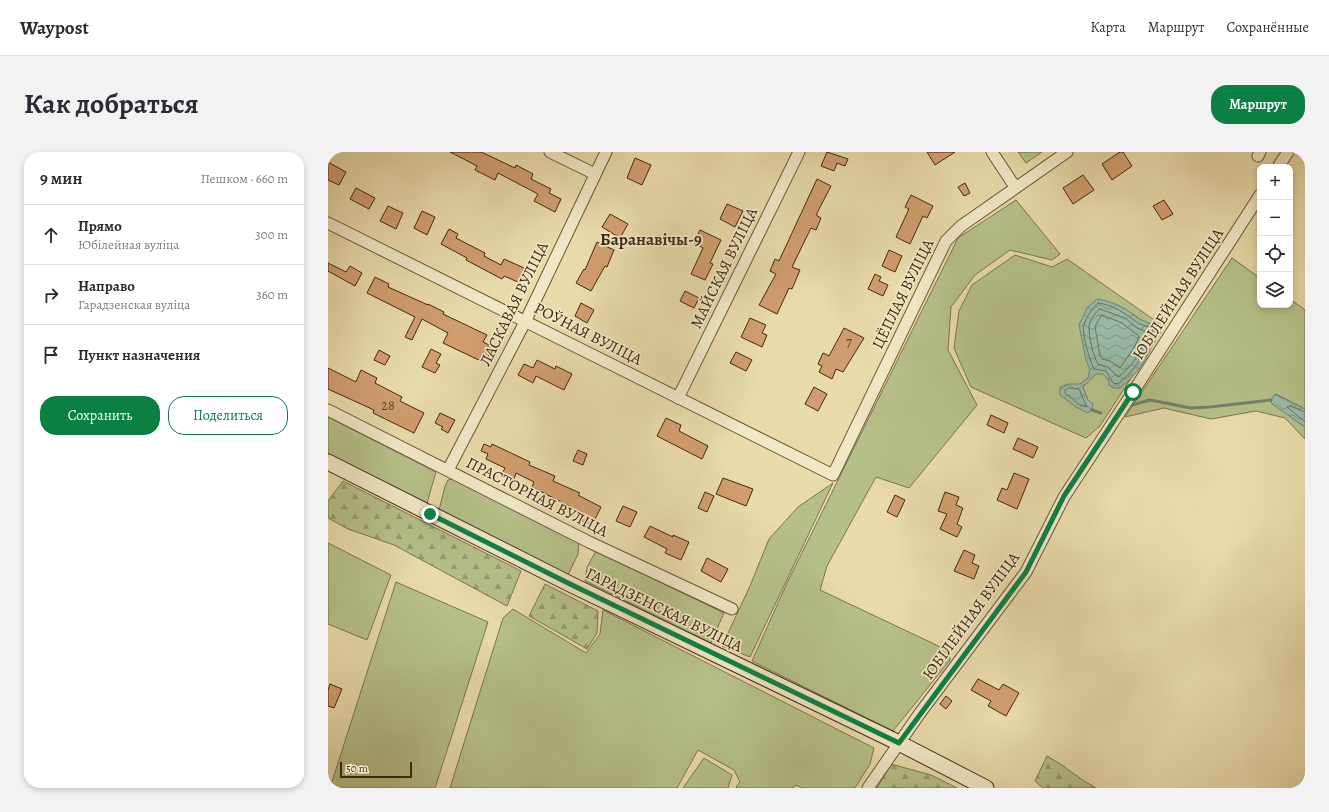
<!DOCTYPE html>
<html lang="ru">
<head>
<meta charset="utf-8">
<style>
	:root { --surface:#fff; --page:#f2f2f3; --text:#2b2b33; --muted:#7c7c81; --line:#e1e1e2; --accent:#0b8043 }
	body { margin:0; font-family:Alegreya,serif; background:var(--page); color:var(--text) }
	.controls { position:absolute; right:12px; top:12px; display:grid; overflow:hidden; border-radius:8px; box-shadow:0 2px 6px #0003 }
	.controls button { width:36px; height:36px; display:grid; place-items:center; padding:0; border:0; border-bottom:1px solid var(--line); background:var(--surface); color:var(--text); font:20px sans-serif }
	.scale { position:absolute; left:12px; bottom:10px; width:72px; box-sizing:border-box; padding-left:4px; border:2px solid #432811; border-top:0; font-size:11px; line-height:14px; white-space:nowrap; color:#432811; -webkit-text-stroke:3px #f0e7c7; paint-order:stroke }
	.stop { position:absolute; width:12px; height:12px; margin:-9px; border:3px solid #0b8043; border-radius:50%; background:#fff }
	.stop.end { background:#0b8043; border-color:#fff; box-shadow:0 1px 4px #0008 }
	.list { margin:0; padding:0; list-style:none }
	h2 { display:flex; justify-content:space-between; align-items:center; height:52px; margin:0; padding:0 16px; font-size:17px }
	h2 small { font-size:13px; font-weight:400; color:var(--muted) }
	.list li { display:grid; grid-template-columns:26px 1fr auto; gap:12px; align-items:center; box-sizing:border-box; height:60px; padding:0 16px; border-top:1px solid var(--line) }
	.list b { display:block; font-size:15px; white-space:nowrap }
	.list p { margin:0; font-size:13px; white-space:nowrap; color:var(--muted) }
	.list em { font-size:13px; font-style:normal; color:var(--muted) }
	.actions { display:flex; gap:8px; padding:12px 16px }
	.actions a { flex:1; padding:9px 0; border:1px solid var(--accent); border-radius:16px; text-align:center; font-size:14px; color:var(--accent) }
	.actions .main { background:var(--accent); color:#fff }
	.icon { flex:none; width:22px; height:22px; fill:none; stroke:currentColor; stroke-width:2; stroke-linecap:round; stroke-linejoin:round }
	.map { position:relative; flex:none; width:977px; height:636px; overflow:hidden; border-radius:16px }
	header { display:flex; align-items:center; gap:24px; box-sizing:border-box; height:56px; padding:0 20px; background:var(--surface); border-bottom:1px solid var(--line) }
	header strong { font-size:19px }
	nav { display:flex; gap:22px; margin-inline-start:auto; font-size:14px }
	.intro { display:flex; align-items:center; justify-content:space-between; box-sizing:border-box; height:96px; padding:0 24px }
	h1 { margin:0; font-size:28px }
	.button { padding:10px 18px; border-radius:16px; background:var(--accent); color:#fff; font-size:14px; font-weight:700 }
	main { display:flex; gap:24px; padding:0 24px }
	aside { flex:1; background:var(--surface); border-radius:16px; box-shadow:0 2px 6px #0003 }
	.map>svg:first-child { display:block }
	.green { fill:#b5c088; stroke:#7c744c }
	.forest { fill:url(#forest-firs); stroke:#7c744c }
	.water { fill:url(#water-waves); stroke:#75806c }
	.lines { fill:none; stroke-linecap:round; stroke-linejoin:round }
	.shore { stroke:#6d725c; stroke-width:1 }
	.stream { stroke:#75806c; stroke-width:3 }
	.building { fill:#d09d6e; stroke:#432811 }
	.minor-casing { stroke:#6c5437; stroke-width:13 }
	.secondary-casing { stroke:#432811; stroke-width:17 }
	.minor { stroke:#f0e7c7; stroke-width:11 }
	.secondary { stroke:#f0e7c7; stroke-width:15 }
	.route { stroke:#0b8043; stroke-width:5 }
	.labels { text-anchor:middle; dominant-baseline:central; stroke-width:3.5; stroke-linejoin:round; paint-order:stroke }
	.number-label { font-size:14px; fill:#664528 }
	.street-label { font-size:16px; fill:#432811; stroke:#f0e7c7 }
	.neighbourhood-label { font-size:17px; font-weight:bold; fill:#432811; stroke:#f0e7c7 }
</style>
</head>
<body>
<header>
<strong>Waypost</strong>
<nav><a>Карта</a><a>Маршрут</a><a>Сохранённые</a></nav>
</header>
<div class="intro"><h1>Как добраться</h1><a class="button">Маршрут</a></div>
<main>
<aside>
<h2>9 мин<small>Пешком · 660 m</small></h2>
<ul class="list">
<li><svg class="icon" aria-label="ahead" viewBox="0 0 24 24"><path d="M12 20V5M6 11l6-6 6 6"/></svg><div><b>Прямо</b><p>Юбілейная вуліца</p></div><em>300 m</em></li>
<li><svg class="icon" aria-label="right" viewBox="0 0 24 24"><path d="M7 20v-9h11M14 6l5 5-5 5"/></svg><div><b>Направо</b><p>Гарадзенская вуліца</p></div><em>360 m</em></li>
<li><svg class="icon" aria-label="arrive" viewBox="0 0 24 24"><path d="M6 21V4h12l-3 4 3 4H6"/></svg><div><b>Пункт назначения</b></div></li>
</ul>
<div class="actions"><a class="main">Сохранить</a><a>Поделиться</a></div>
</aside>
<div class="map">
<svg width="977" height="636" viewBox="0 0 977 636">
	<defs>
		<pattern id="forest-firs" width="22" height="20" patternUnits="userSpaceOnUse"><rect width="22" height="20" fill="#b5c088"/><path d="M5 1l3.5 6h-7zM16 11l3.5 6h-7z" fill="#959c6e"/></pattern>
		<pattern id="water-waves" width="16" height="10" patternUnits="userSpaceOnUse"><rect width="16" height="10" fill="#97bba8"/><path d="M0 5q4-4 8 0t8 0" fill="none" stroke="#7d9887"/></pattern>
	</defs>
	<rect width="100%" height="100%" fill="#e8daa9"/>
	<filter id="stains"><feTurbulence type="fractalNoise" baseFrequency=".005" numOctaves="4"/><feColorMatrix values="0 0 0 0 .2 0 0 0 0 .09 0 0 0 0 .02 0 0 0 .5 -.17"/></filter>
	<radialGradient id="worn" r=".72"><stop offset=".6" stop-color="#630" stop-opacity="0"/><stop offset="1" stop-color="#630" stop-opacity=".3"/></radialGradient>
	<!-- green -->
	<g class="green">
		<polygon points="690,0 714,0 698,11"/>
		<polygon points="688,48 732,102 724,108 682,98 647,123 623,155 620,198 649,253 581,336 548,325 499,414 492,438 621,499 622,508 565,579 424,509 459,431 630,86"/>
		<polygon points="687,103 724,115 739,107 832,172 833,180 772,274 758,286 643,235 626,196 631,159 644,133"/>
		<polygon points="904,106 932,126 932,153 962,153 962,147 977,158 977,257 948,242 961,263 977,275 977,287 957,266 928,259 883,267 836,256 797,265"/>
		<polygon points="0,265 108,320 99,351 0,302"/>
		<polygon points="127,326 251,388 250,402 239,425 111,358 117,334 120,328"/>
		<polygon points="505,331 422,505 394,494 422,434 441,387 470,355"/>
		<polygon points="0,391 63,423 39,488 0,472"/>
		<polygon points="268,399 396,461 383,491 257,429 259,415"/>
		<polygon points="68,430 160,470 107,636 2,636"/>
		<polygon points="185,457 258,501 272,482 275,458 546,596 542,612 527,636 474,636 468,633 465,636 409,636 408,635 412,630 406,618 370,598 349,636 122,636 175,466"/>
		<polygon points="376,606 404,623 400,636 355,636"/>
	</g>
	<!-- forest -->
	<g class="forest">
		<polygon points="15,329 193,419 179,454 66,393 20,377 0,366 0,349"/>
		<polygon points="217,432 270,459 269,481 259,497 201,464"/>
		<path d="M 719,604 C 737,613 750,627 768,636 L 715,636 L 707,629 Z"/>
		<polygon points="563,612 603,623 629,636 549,636"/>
	</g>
	<!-- water -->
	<g class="water">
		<path d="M 769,147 C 790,151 795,155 812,167 C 817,170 824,172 830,175 C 826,192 818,210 806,223 C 802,228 796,232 792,236 L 786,236 L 781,233 L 781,229 L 775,222 L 768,222 L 755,235 L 760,248 L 765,252 L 764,258 L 760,261 L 748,255 L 732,243 L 732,235 L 740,232 L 752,232 L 760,226 L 762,217 L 758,208 L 751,173 L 759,156 Z"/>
		<polygon points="947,242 977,257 977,275 944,252 943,248"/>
	</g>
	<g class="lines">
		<!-- shore -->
		<g class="shore">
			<path d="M 770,151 C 787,153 797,162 810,171 C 815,174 821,174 825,177 C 822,198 806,219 790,232 L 785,231 L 778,219 L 766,217 C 762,210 753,179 756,172 C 759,164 764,157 770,151 Z"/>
			<path d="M 772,157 L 797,166 L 809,176 L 819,180 C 817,196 803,216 790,225 L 780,215 L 770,212 C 765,203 761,186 761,175 C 761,169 767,161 772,157 Z"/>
			<polygon points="774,163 794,171 811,184 807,194 792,216 782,209 774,207 772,204 767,175"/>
			<polygon points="741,236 751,237 759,255 750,252 737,241 737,238"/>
			<polyline points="977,260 962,254 959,255 977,270"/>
		</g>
		<!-- stream -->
		<g class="stream">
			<polyline points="804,253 822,248 863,256 882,255 943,248"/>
			<polyline points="764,258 773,261"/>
		</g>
	</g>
	<!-- building -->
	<g class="building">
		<polygon points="122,0 153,0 187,16 188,13 205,22 203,27 223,37 221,41 233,47 227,60 206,49 210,42 170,21 167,28 147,18 149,14"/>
		<polygon points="499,0 520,7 517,14 509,11 506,19 493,14"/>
		<polygon points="599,0 627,0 607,13"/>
		<polygon points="792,0 795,0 804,14 784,28 774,12"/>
		<polygon points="307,6 323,13 314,33 299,26"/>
		<polygon points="0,10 18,20 11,33 0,28"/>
		<polygon points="755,23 766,38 745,52 735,36"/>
		<polygon points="489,27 503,34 489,61 489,64 493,66 488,78 483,76 481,80 464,115 472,118 464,137 461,136 449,162 431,153 448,122 442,119 447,107 451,109"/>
		<polygon points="637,31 642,41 636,44 630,35"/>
		<polygon points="28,36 47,46 41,57 22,47"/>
		<polygon points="583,43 605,54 599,66 595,64 582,92 568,85 581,57 577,55"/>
		<polygon points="836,48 845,62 834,68 825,54"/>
		<polygon points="399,52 415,59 407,75 392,67"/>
		<polygon points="60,54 75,61 68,77 52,69"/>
		<polygon points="94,59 107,65 99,83 86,76"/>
		<polygon points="282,62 300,72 292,86 274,75"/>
		<polygon points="121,77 130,82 128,86 157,101 156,104 173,113 176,107 196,116 190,130 176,124 174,127 138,108 139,106 113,92"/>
		<polygon points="372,78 393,88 382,111 385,112 377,128 363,122 375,96 366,91"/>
		<polygon points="269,90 286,98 279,115 277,114 263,139 248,131 256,117 257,118"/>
		<polygon points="561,98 574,104 567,120 554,114"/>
		<polygon points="0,111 18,120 22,114 34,121 27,134 0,119"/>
		<polygon points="547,122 553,125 551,129 560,133 555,144 540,137"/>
		<polygon points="47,125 61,132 60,135 100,153 100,152 116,160 115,162 159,183 155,190 165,195 157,211 115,191 120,181 94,167 84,188 77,185 87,165 39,141"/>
		<polygon points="357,139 371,146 366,156 352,149"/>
		<polygon points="253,151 266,158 259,171 247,164"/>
		<polygon points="422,166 438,173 434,181 439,183 434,195 413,185"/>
		<polygon points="516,176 536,186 515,220 508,217 504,227 491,220 494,214 490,212 495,201 501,204"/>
		<polygon points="103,197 113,202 108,211 112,213 107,221 94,215"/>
		<polygon points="51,198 62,204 57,213 46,208"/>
		<polygon points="408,200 424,208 418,219 402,211"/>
		<polygon points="209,208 227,217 228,214 244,222 236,238 208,224 205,231 190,223 196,212 205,216"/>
		<polygon points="0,216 28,230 33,218 49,226 47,231 74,245 72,249 96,261 86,281 45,261 46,258 0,237"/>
		<polygon points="486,235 499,242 490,259 477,252"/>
		<polygon points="112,261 127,268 120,281 113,277 115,275 107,271"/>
		<polygon points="663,263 680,271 676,281 659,273"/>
		<polygon points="338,266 353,273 351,279 380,294 374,307 329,284"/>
		<polygon points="690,286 710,295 705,306 685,297"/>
		<polygon points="156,292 163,295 164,292 202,310 201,313 227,324 225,329 252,341 250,343 273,355 264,373 252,368 255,361 204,335 206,330 188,321 186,327 174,322 177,316 158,307 160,302 153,299"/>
		<polygon points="250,298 259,302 255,313 245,309"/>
		<polygon points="686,321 701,327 689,357 669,348 674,336 679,338"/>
		<polygon points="395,326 425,337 418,354 388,342"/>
		<polygon points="377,340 386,344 379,360 370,356"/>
		<polygon points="617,340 631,345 628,353 635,356 629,372 634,375 629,385 612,377 619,362 610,359"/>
		<polygon points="567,343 577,348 569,365 559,360"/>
		<polygon points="295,354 309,360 302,375 288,369"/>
		<polygon points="322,374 345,385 345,383 361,390 353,408 337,401 339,397 316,385"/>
		<polygon points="636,398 647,403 644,411 651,414 646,427 626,419"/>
		<polygon points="379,406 400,417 393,430 373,419"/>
		<polygon points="650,527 671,538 675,532 691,541 678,564 660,554 663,549 643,538"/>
		<polygon points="2,532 14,537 6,556 0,554 0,538"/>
		<polygon points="618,544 624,549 618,557 612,552"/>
	</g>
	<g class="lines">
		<defs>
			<g id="minor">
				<polyline points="222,0 267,22"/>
				<polyline points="664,0 687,35"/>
				<polyline points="930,4 932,0"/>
				<polyline points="950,15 960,0"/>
				<path d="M 0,71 C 169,154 336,240 505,323 L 618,89 L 633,74 L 739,0"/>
				<polyline points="350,246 471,0"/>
				<polyline points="0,258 261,390 404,457"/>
				<polyline points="120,318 198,168 278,0"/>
				<polyline points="540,636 592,561 698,420 736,345 805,240 932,43"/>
			</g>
			<polyline id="secondary" points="0,310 242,432 571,591 658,636"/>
		</defs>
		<!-- minor casing -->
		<use href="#minor" class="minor-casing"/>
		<!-- secondary casing -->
		<use href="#secondary" class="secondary-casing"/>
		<!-- minor -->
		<use href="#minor" class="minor"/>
		<!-- secondary -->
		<use href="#secondary" class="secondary"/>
	</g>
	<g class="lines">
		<!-- route -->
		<polyline class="route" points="102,362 242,432 571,591 698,420 736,344 805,240"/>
	</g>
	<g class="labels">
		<!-- number labels -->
		<g class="number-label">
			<text x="521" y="190">7</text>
			<text x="60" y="253">28</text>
		</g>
		<!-- street labels -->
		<g class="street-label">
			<text transform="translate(396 116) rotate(-64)">МАЙСКАЯ ВУЛІЦА</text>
			<text transform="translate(575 142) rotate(-64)">ЦЁПЛАЯ ВУЛІЦА</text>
			<text transform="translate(850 142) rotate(-57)">ЮБІЛЕЙНАЯ ВУЛІЦА</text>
			<text transform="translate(186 152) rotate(-64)">ЛАСКАВАЯ ВУЛІЦА</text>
			<text transform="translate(260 182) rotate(27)">РОЎНАЯ ВУЛІЦА</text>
			<text transform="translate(209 345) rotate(27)">ПРАСТОРНАЯ ВУЛІЦА</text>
			<text transform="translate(336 458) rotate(26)">ГАРАДЗЕНСКАЯ ВУЛІЦА</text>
			<text transform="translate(643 464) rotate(-54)">ЮБІЛЕЙНАЯ ВУЛІЦА</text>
		</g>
		<!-- neighbourhood labels -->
		<g class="neighbourhood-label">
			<text x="323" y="87">Баранавічы-9</text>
		</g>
	</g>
	<rect width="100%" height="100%" filter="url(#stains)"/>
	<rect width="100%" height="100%" fill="url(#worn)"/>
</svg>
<div class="controls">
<button>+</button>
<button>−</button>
<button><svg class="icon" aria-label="locate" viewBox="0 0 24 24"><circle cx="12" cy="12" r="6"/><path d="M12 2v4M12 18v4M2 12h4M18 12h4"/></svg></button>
<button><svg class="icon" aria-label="layers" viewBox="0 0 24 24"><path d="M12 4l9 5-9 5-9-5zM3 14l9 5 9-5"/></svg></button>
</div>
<div class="scale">50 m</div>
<div class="stop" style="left:805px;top:240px"></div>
<div class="stop end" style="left:102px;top:362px"></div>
</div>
</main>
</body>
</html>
